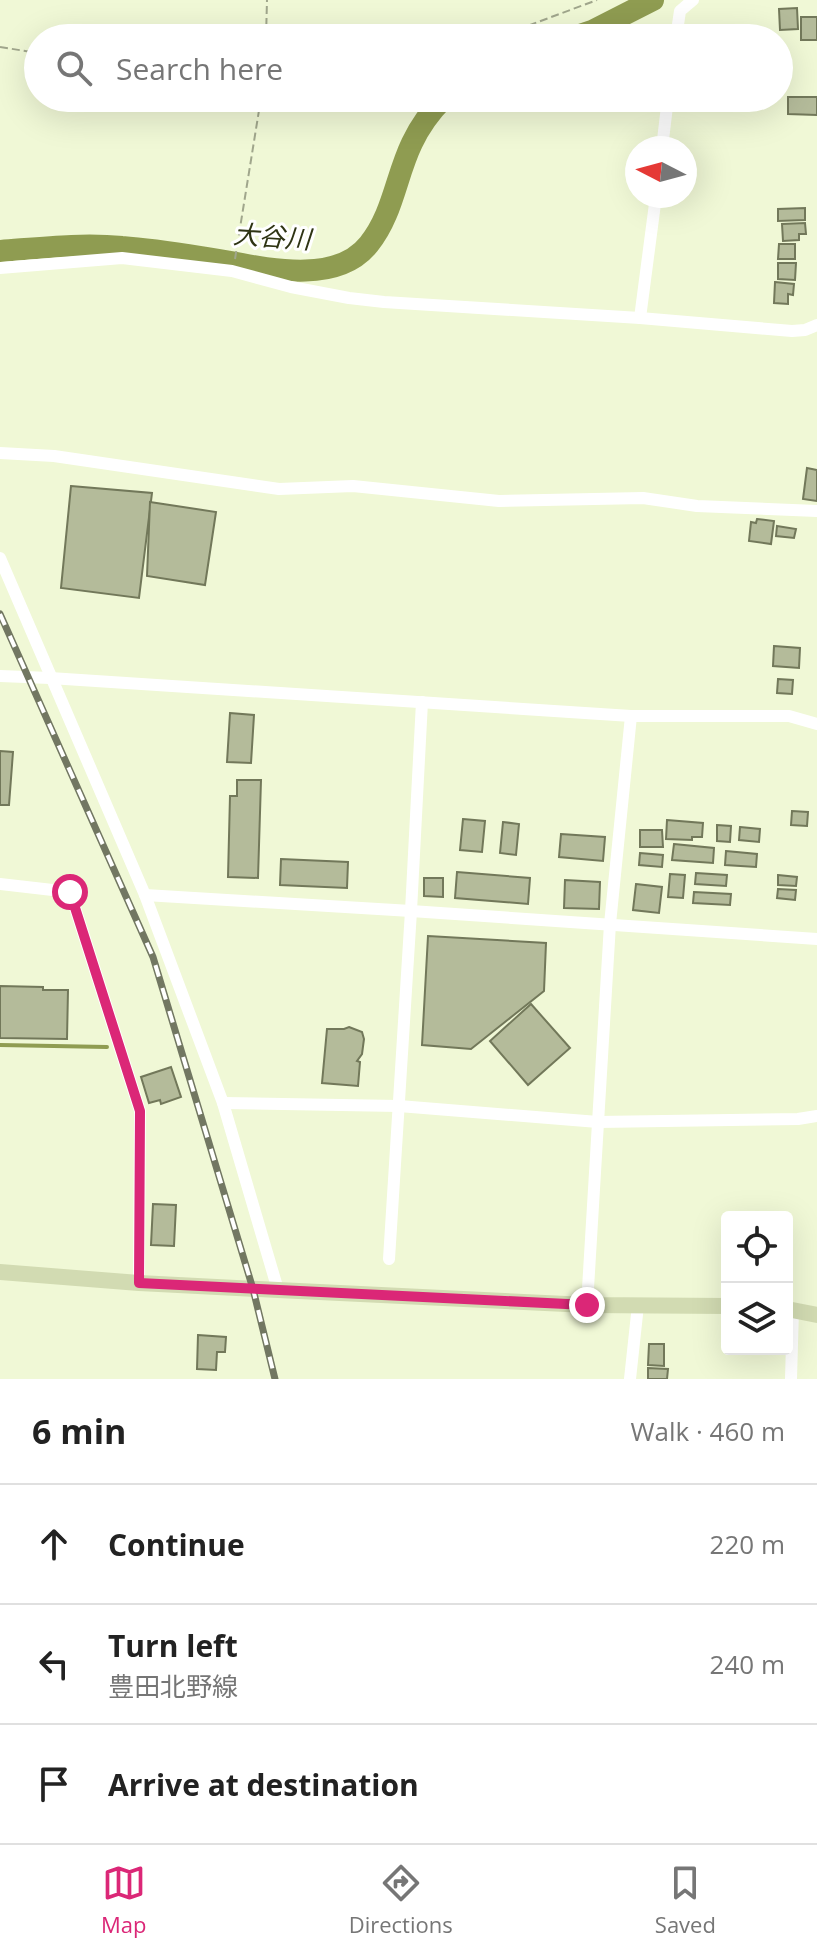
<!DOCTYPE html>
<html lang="en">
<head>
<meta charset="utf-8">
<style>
	:root { --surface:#fff; --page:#f2f2f2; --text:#222; --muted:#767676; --line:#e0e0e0; --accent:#db2777 }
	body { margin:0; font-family:"Open Sans","Noto Sans JP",sans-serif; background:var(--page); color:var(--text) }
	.controls { position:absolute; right:24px; bottom:24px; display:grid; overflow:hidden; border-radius:8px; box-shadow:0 8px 32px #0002 }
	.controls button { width:72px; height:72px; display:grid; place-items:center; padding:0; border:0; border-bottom:2px solid var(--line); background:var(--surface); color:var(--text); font:40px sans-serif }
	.compass { position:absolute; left:625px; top:136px; width:72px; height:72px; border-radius:50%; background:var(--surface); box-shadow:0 8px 32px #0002; rotate:276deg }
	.stop { position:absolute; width:24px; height:24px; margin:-18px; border:6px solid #db2777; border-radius:50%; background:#fff }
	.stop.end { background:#db2777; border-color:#fff; box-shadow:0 2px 8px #0008 }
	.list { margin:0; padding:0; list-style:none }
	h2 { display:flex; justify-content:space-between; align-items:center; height:104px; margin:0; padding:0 32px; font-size:34px }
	h2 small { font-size:26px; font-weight:400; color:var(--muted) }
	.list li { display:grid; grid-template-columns:52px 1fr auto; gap:24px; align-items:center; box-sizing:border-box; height:120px; padding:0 32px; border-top:2px solid var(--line) }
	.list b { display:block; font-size:30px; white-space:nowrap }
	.list p { margin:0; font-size:26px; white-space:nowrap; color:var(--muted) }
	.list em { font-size:26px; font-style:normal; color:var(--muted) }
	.icon { flex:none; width:44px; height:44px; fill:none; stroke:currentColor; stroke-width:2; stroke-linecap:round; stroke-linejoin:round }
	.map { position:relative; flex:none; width:817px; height:1379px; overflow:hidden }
	.search { position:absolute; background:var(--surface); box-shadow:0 8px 32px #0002; left:24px; right:24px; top:24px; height:88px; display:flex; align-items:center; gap:20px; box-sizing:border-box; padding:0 28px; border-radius:44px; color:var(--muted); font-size:30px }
	.sheet { height:464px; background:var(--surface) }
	nav { display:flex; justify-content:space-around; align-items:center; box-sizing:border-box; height:112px; border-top:2px solid var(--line); background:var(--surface); font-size:22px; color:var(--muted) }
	nav a { display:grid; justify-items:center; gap:4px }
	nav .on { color:var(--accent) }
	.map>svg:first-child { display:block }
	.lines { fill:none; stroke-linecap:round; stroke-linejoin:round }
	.stream { stroke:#8f9c51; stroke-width:4 }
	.river { stroke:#8f9c51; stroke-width:22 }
	.building { fill:#b4bb9a; stroke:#72785a; stroke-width:2 }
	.path { stroke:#a0a68c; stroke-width:2; stroke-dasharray:8 4; stroke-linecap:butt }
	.minor { stroke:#fff; stroke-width:12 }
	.major { stroke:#d2dbb2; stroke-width:16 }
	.rail-casing { stroke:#727762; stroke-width:7 }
	.rail { stroke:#fff; stroke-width:4; stroke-dasharray:12; stroke-linecap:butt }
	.route { stroke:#db2777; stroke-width:10 }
	.labels { text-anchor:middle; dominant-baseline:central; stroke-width:6; stroke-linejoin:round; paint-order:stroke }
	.water-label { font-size:26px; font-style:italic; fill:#2e3413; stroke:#fff }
</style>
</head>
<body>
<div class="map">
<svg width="817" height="1379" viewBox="0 0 817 1379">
	<rect width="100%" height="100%" fill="#f0f8d6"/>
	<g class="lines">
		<!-- stream -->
		<polyline class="stream" points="0,1045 107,1047"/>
		<!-- river -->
		<g class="river">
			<polyline points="571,38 592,31 653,0"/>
			<path d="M 0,251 C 40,248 82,243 122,247 C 148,249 175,253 201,257 C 250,264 333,290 369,244 C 393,214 396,176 412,143 C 420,126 431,111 444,98"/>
		</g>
	</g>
	<!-- building -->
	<g class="building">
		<polygon points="797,8 798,29 780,30 779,9"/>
		<rect x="801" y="17" width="16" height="23"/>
		<polygon points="788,97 817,97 817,115 788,114"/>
		<polygon points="805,208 805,220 778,221 778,209"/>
		<polygon points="805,223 806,234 799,234 799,240 783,241 782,224"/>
		<polygon points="779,244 795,244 795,259 778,259"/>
		<polygon points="778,263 796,263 795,280 778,279"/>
		<polygon points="775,282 794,284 793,295 788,294 788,304 774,303"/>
		<polygon points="807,468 817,470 817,501 803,499"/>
		<polygon points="71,486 152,493 139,598 61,588"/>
		<polygon points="150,502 216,512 205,585 147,576"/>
		<polygon points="757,519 774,521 771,544 749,541 751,522 756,523"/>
		<polygon points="777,526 796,529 794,538 776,536"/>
		<polygon points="774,646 800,648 799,668 773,666"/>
		<polygon points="778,679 793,680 792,694 777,693"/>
		<polygon points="230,713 254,715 251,763 227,762"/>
		<polygon points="0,751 13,752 9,805 0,805"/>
		<polygon points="237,780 261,780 258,878 228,877 230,796 237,796"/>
		<polygon points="792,811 808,812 807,826 791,825"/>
		<polygon points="463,819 485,821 482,852 460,850"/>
		<polygon points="667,820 703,823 702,837 692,837 692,840 666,839"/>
		<polygon points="503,822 519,824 516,855 500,853"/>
		<polygon points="717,825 731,826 730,842 717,841"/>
		<polygon points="740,827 760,829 759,842 739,840"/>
		<polygon points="640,830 662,830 663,847 640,847"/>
		<polygon points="561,834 605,837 603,861 559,857"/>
		<polygon points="674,844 714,848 713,863 672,860"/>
		<polygon points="726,851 757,854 756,867 725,865"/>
		<polygon points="640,853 663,855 662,867 639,865"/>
		<polygon points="281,859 348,862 347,888 280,885"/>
		<polygon points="457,872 530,878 528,904 455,898"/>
		<polygon points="696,873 727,875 726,886 695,884"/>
		<polygon points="670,874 685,875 683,898 668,897"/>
		<polygon points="778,875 797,877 796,886 778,885"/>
		<polygon points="424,878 443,878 443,897 424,896"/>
		<polygon points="565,880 600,882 599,909 564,908"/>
		<polygon points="636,884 662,887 659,913 633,910"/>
		<polygon points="778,889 796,890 795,900 777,898"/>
		<polygon points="694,892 731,894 730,905 693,903"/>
		<polygon points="428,936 546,943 544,991 471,1049 422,1045"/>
		<polygon points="0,986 43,987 43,990 68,990 67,1039 0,1038"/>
		<polygon points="531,1004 570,1048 528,1085 490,1041"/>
		<polygon points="349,1027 362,1032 364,1039 362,1054 357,1061 360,1062 358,1086 322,1083 327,1029 344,1029"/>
		<polygon points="171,1067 181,1097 161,1104 160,1100 149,1103 141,1077"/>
		<polygon points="153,1204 176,1205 174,1246 151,1245"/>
		<polygon points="198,1335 226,1337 225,1352 217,1352 216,1370 197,1369"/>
		<polygon points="649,1344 664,1344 664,1366 648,1365"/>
		<polygon points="648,1368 668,1369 667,1379 648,1379"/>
	</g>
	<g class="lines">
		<!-- path -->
		<g class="path">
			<polyline points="266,38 267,0"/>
			<polyline points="495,38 597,0"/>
			<polyline points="0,47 38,53"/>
			<polyline points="235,259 261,98"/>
		</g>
		<!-- minor -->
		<g class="minor">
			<polyline points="676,38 680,11 693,0"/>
			<polyline points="662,148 668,98"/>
			<polyline points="0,268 122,258 232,271 291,287 349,298 384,302 640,318 792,331 805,330 817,325"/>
			<polyline points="640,318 656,196"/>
			<polyline points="0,453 54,456 279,489 353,486 499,501 643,498 697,506 817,511"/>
			<polyline points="0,558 145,895 223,1103 278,1290"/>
			<polyline points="0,676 50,678 631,716 789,716 817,724"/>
			<polyline points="0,884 70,892 140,1111 139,1283"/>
			<polyline points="145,895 411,911 817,939"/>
			<polyline points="223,1103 399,1106 598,1122 798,1119 817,1116"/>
			<polyline points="389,1259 411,911 422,702"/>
			<polyline points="587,1305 610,924 631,716"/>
			<polyline points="630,1379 638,1305"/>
			<polyline points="791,1379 793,1309"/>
		</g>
		<!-- major -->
		<g class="major">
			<polyline points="0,1272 139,1283 278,1290 587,1305 727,1306"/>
			<polyline points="787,1309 817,1315"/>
		</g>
		<defs>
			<polyline id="rail" points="0,614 153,957 253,1289 275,1379"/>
		</defs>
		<!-- rail casing -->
		<use href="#rail" class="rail-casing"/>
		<!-- rail -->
		<use href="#rail" class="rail"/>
	</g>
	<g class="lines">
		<!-- route -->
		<polyline class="route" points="70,892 140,1111 139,1283 587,1305"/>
	</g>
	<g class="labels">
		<!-- water labels -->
		<g class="water-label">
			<text transform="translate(272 236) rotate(4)">大谷川</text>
		</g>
	</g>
</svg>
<div class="controls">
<button><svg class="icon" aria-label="locate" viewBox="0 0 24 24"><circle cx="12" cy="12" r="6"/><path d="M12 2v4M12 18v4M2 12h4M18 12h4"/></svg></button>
<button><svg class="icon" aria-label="layers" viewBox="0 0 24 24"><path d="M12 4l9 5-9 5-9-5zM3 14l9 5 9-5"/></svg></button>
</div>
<svg class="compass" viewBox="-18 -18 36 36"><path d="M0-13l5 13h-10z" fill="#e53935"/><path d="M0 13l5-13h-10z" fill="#767676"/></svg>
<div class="stop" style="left:70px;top:892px"></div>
<div class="stop end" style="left:587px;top:1305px"></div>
<div class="search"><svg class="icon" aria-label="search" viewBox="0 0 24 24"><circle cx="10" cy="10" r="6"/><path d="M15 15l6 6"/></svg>Search here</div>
</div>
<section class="sheet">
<h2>6 min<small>Walk · 460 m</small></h2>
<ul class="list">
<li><svg class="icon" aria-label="ahead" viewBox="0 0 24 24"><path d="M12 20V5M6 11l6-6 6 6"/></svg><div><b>Continue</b></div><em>220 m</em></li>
<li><svg class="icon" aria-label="left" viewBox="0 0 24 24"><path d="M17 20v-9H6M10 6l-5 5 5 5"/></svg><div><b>Turn left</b><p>豊田北野線</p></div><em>240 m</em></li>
<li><svg class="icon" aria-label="arrive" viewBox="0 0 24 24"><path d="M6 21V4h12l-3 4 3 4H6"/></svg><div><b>Arrive at destination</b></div></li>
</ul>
</section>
<nav>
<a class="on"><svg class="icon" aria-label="map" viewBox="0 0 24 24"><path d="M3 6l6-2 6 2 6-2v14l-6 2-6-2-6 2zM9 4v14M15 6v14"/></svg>Map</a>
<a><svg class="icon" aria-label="directions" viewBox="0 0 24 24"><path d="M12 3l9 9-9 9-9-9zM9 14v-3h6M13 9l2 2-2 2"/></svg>Directions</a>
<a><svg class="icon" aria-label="saved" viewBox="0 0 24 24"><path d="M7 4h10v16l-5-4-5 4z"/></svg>Saved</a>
</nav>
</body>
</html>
